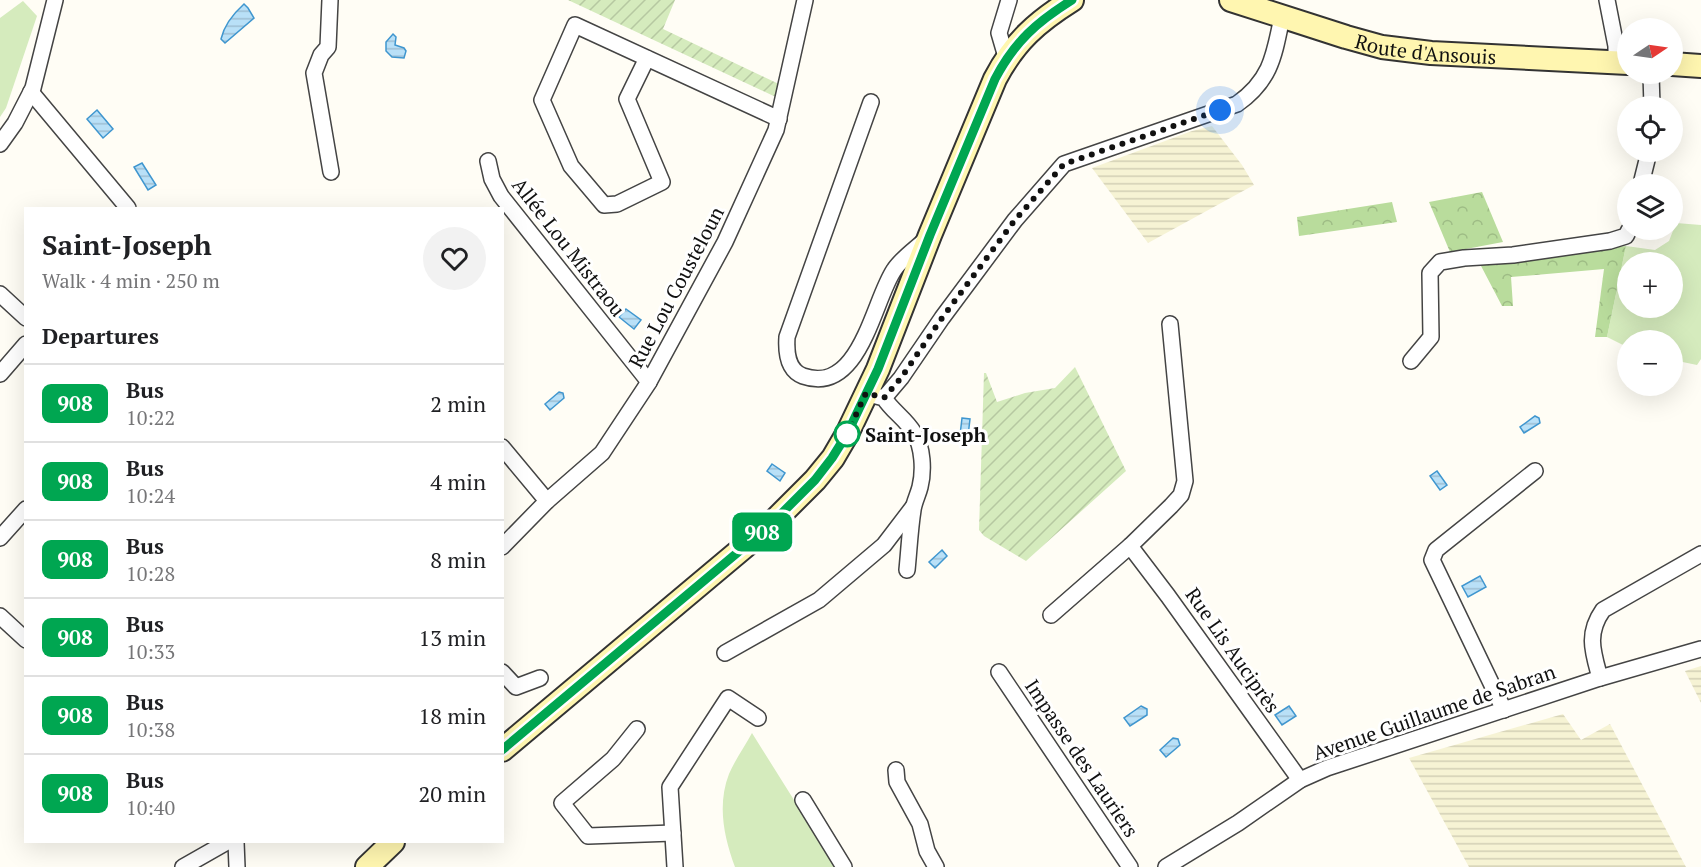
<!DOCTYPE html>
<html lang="en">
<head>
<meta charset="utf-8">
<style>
	body { margin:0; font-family:"PT Serif",serif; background:#f2f2f2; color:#202124; height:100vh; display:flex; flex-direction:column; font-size:22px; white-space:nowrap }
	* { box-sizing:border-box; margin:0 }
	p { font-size:20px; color:#757577 }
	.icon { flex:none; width:33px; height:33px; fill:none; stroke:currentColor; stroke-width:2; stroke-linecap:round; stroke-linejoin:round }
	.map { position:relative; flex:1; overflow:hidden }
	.sheet { position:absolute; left:24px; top:207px; width:480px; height:636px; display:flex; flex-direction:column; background:#fff; border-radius:0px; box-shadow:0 6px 24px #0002 }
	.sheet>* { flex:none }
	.badge { padding:0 12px; border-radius:9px; font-size:21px; line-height:39px }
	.needle { width:39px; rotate:77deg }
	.fabs { position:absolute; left:1617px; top:18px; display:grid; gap:12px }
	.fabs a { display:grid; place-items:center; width:66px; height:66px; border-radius:50%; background:#fff; box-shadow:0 6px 24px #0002; font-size:30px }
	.you { position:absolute; width:30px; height:30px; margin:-15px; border:4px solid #fff; border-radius:50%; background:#1a73e8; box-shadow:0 0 0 9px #1a73e833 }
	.map>.badge { position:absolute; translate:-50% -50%; box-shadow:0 0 0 3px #fff }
	h2 { padding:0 18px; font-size:22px; line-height:54px }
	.round { display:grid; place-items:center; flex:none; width:63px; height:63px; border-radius:32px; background:#f2f2f2 }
	.summary { display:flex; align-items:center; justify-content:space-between; height:102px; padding:0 18px }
	h1 { font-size:28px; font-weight:600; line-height:45px }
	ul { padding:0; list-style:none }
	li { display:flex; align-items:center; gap:18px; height:78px; padding:0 18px; border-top:2px solid #e0e0e0 }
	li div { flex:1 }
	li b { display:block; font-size:22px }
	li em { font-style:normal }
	li .badge { min-width:66px; font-weight:700; text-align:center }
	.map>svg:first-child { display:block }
	.farmland { fill:url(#farmland-rules) }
	.grass { fill:#d5ebbd; fill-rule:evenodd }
	.forest { fill:url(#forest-crowns) }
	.garden { fill:url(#garden-furrows) }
	.water { fill:url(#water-rules); stroke:#3f96cf; stroke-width:1.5 }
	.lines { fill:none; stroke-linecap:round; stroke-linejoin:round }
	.street-casing { stroke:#444; stroke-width:18 }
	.secondary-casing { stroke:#333; stroke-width:26 }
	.street { stroke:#fff; stroke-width:15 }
	.secondary { stroke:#fff6b0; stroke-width:22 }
	.line-casing { stroke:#fff; stroke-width:14 }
	.line { stroke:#00a651; stroke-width:9 }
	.walk { stroke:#111; stroke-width:6; stroke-dasharray:0 10.8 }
	.stop-dot { fill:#fff; stroke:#00a651; stroke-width:3 }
	.labels { text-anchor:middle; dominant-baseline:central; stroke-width:6; stroke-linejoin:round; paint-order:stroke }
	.street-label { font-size:20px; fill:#111; stroke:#fff }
	.stop-label { font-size:20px; font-weight:bold; fill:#111; stroke:#fff; text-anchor:start }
</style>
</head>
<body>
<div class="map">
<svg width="1701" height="867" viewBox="0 0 1701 867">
	<defs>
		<pattern id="farmland-rules" width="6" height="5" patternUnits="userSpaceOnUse" patternTransform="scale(1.5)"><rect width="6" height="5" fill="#f6f3d4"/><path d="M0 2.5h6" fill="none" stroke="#d2cfb5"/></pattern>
		<pattern id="forest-crowns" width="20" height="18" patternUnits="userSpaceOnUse" patternTransform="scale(1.5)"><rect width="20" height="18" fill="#b9dc9c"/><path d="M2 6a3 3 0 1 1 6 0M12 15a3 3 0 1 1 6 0" fill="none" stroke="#9ebc85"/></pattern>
		<pattern id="garden-furrows" width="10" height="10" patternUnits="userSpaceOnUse" patternTransform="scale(1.5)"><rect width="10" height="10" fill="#d5ebbd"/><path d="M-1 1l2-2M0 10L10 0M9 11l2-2" fill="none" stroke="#b6c8a1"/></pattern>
		<pattern id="water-rules" width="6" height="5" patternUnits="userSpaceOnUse" patternTransform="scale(1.5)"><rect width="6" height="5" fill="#b9e0f7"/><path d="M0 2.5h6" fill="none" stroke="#9ebfd3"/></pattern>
	</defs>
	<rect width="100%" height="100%" fill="#fffdf5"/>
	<g class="farmland">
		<polygon points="1212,126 1242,165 1254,185 1148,243 1092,168 1192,131"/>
		<polygon points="1701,666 1701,703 1685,671"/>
		<polygon points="1563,714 1581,740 1610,724 1686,867 1469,867 1409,758"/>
	</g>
	<g class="grass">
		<polygon points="23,1 37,16 6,108 0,117 0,18"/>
		<path d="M1676 223 1701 225V359L1697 365 1673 360 1672 340H1628L1627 347 1607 337 1626 246 1655 250 1669 241ZM1628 262H1672V308H1628Z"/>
		<path d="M752 733 836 867H735C724 837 717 805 729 774 735 760 745 746 752 733Z"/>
	</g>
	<g class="forest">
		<polygon points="1482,192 1503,242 1450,252 1429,202"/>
		<polygon points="1392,202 1397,222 1299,236 1297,217"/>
		<polygon points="1626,246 1607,337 1595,337 1604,269 1511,277 1513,306 1502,306 1480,264"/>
	</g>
	<g class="garden">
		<polygon points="568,0 675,0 663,29 783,86 780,99"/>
		<polygon points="1075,367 1126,471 1026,561 984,536 979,530 984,373 986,373 997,402 1025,393 1055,388"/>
	</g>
	<g class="water">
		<path d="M244 4 248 8 254 18 225 43 221 39C224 26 234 13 244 4Z"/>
		<polygon points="393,34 396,37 395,45 404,48 406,51 404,58 392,57 386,51 386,42"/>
		<polygon points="97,110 113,129 103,138 87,119"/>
		<polygon points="142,163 156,185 148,190 134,167"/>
		<polygon points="626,309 641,320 634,329 619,317"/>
		<polygon points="559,392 563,393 564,398 550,410 545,404"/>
		<polygon points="1535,416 1539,418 1540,423 1524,433 1520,427"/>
		<polygon points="962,418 970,419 968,436 960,435"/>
		<polygon points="772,464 785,473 780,481 767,471"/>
		<polygon points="1437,471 1447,485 1440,490 1430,476"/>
		<polygon points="942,550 947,556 935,568 929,562"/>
		<polygon points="1480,576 1486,587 1468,597 1462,586"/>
		<polygon points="1141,706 1147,709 1147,715 1130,726 1124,718"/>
		<polygon points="1289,706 1296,716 1282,725 1275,715"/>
		<polygon points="1173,738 1178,739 1180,745 1166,757 1160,750"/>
	</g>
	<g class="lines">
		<defs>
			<g id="street">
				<polyline points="330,0 328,47 321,55 314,73 331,172"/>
				<polyline points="1607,0 1616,46 1616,62"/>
				<polyline points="1006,57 999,33 1009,0"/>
				<polyline points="647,58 627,99 662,182 617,204 604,205 571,166 542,100 575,25 779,119"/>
				<polyline points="1651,74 1652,106"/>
				<polyline points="31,92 128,208"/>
				<path d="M871 102 787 337C786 352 787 370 803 376 860 396 873 301 894 270 901 259 914 250 924 241"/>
				<polyline points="0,144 15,123 33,88 55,0"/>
				<polyline points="488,161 492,179 501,196 649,382"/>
				<polyline points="1641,184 1649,152"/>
				<polyline points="0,294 26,318"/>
				<polyline points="1411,361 1431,337 1430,273 1440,262 1464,258 1513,255 1610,241 1626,236 1629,230"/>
				<polyline points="0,374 26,344"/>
				<path d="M876 396 884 398C892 411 906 419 914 433 923 447 924 471 920 487 918 495 914 502 913 510 910 529 909 550 907 570"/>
				<path d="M884 398 901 378 942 318 1015 220 1064 164 1237 104C1271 80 1274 56 1282 17"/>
				<polyline points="502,447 547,501"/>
				<polyline points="0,538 26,509"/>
				<polyline points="1130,546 1168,596 1300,780"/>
				<polyline points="502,547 547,501 602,453 649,382 725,242 776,130 805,0"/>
				<polyline points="1051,615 1130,546 1171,506 1181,495 1185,481 1170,324"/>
				<polyline points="0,616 26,640"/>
				<polyline points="725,653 819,600 884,545 913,507"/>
				<polyline points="502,672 516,687 540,678"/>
				<polyline points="999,672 1130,867"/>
				<path d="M1600 678C1593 652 1586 634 1603 610L1701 554"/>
				<polyline points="1504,710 1432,560 1436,550 1535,471"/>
				<polyline points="637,729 613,759 562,803 588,836 673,833"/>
				<polyline points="896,770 897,782 920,824 927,851 936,867"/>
				<polyline points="803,800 844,867"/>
				<polyline points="236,842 237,867"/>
				<polyline points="183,867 227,842"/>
				<polyline points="675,867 670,787 728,698 758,718"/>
				<polyline points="1166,867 1238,823 1300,780 1327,768 1600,678 1701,649"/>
			</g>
			<g id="secondary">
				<path id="s1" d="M1231 0 1346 37 1382 47 1431 53 1628 63"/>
				<polyline points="1672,64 1701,66"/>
				<path d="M502 750 768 527 815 480 833 458 847 434 878 369 930 235 995 79C1015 41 1037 22 1072 0"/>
				<polyline points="367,867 393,842"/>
			</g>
		</defs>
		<use href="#street" class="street-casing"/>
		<use href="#secondary" class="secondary-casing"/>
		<use href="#street" class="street"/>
		<use href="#secondary" class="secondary"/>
	</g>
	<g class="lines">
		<defs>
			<path id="line" d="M502 750 768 527 815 480 832 458 847 434 878 369 930 235 995 79C1015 41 1037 22 1072 0"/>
		</defs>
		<use href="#line" class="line-casing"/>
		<use href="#line" class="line"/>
		<polyline class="walk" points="847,434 866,393 884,398 901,378 942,318 1015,220 1064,164 1220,110"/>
	</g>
	<circle class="stop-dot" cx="847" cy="434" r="12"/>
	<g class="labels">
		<g class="street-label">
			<text stroke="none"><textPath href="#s1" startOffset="202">Route d'Ansouis</textPath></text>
			<text transform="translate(569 247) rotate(52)">Allée Lou Mistraou</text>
			<text transform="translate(676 287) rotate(-62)">Rue Lou Cousteloun</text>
			<text transform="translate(1233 650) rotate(55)">Rue Lis Auciprès</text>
			<text transform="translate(1434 712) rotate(-19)">Avenue Guillaume de Sabran</text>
			<text transform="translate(1082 758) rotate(56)">Impasse des Lauriers</text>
		</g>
		<g class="stop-label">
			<text x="865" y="434">Saint-Joseph</text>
		</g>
	</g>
</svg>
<div class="fabs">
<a><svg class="needle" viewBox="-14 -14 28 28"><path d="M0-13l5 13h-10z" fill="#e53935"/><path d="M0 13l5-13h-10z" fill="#757577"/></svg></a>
<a><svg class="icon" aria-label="locate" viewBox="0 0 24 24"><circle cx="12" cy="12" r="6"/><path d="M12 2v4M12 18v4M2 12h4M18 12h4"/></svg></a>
<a><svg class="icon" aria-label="layers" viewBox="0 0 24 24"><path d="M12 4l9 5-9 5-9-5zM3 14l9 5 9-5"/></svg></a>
<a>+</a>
<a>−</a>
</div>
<div class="you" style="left:1220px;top:110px"></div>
<b class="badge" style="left:762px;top:532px;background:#00a651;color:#fff">908</b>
<section class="sheet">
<div class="summary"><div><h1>Saint-Joseph</h1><p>Walk · 4 min · 250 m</p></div><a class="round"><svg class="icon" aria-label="heart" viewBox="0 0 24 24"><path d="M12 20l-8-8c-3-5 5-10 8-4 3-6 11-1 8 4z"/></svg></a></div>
<h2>Departures</h2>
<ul>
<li><span class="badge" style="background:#00a651;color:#fff">908</span><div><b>Bus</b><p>10:22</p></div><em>2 min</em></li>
<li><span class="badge" style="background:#00a651;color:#fff">908</span><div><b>Bus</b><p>10:24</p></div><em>4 min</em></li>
<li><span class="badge" style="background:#00a651;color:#fff">908</span><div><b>Bus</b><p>10:28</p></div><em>8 min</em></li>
<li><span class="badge" style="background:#00a651;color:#fff">908</span><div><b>Bus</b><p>10:33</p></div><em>13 min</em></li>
<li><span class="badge" style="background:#00a651;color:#fff">908</span><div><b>Bus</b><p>10:38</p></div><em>18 min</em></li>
<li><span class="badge" style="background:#00a651;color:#fff">908</span><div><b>Bus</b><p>10:40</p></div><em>20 min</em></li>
</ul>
</section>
</div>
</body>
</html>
